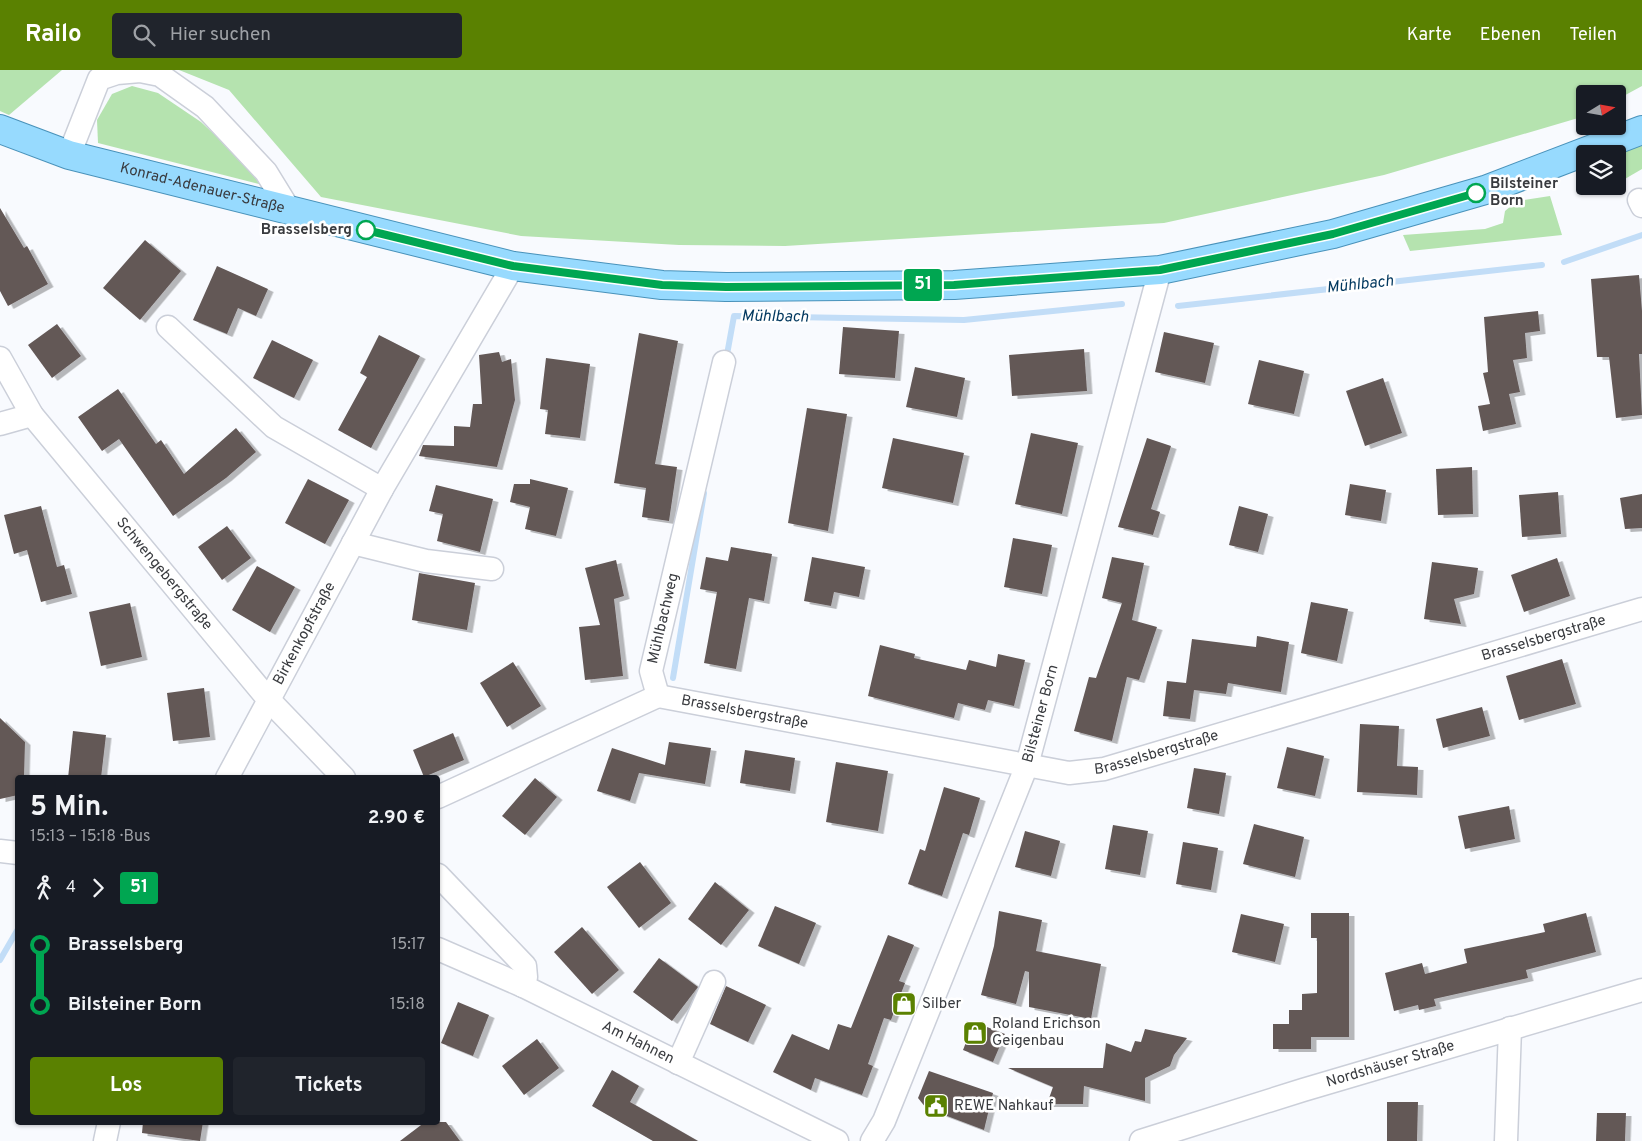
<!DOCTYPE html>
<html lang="de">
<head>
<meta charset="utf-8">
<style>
	body { margin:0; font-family:Overpass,sans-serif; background:#20242c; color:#f1f3f6; height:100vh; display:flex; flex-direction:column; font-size:19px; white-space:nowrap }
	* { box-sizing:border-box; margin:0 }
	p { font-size:16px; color:#9ea1a6 }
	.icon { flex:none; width:28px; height:28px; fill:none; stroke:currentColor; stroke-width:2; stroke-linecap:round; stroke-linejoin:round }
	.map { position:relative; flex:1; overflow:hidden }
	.drawer { position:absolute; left:15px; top:705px; width:425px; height:350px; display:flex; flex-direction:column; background:#171b24; border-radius:5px; box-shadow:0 1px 4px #0004 }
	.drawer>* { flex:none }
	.badge { padding:0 10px; border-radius:4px; font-size:18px; line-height:32px }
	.needle { width:32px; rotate:79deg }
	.tools { position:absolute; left:1576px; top:15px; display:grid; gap:10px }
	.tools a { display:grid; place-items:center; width:50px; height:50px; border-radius:5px; background:#171b24; box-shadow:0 1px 4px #0004; font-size:25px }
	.map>.badge { position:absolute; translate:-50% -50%; box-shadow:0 0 0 2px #fff }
	.legs { display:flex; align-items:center; gap:8px; height:55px; padding:0 15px; font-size:16px }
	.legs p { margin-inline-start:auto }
	.summary { display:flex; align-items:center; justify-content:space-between; height:85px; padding:0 15px }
	h1 { font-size:28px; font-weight:700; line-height:38px }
	.button { display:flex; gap:10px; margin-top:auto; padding:10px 15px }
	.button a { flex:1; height:58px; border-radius:5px; background:#5a8101; color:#fff; font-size:20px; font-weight:700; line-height:58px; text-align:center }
	.button a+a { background:#20242c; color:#f1f3f6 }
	ul { padding:0 15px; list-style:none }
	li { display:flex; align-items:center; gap:18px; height:60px; font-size:19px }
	li i { display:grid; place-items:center; width:8px; height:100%; margin:0 6px; background:currentColor }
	li i::after { content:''; width:12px; height:12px; margin:-6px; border:4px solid; border-radius:50%; background:#171b24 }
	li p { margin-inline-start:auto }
	li:first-child i { background:linear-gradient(#0000 50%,currentColor 0) }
	li:last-child i { background:linear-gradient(currentColor 50%,#0000 0) }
	header { display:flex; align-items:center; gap:30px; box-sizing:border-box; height:70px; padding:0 25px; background:#5a8101; color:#fff }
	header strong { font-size:24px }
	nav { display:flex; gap:28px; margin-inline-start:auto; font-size:18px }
	.search { width:350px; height:45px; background:#20242c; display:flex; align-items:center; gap:12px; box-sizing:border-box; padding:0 18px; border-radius:5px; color:#9ea1a6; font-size:19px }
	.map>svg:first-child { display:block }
	.green { fill:#b5e3af }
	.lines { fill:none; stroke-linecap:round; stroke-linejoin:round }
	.stream { stroke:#c2ddf7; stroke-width:6 }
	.building { fill:#635857; filter:url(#shadow) }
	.minor-casing { stroke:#cbcfd9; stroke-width:25 }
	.major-casing { stroke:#4992ba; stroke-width:30 }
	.minor { stroke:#fff; stroke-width:22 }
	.major { stroke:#97dafe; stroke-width:28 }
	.line-1-casing { stroke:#fff; stroke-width:11 }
	.line-1 { stroke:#00a651; stroke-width:8 }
	.stop-1-dot { fill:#fff; stroke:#00a651; stroke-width:2.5 }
	.labels { text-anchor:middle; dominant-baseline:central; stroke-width:5; stroke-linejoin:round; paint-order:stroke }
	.stop-label { font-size:15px; font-weight:bold; fill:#393b3f; stroke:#fff; text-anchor:start }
	.street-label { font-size:15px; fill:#393b3f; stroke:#fff }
	.poi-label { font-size:15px; fill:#393b3f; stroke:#fff; text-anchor:start }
	.water-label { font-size:16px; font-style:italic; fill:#00375e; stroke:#fff }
</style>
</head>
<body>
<header>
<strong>Railo</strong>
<div class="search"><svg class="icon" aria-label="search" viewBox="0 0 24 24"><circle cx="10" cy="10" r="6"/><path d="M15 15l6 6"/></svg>Hier suchen</div>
<nav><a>Karte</a><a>Ebenen</a><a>Teilen</a></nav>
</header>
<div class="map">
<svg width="1642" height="1071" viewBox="0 0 1642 1071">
	<defs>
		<filter id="shadow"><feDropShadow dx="5.5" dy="3" stdDeviation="0" flood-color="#0004"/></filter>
	</defs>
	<rect width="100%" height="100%" fill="#f8fafe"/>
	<g class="green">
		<polygon points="0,0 62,0 9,45 0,41"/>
		<polygon points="179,0 1642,0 1642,16 1618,29 1618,24 1585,24 1585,46 1384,105 1164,153 785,176 679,175 521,166 321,127 229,20"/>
		<polygon points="132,16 158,23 201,52 271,117 98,73 97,50 112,24"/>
		<polygon points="1642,74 1642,99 1618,113 1618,84"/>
		<polygon points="1550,126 1562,165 1410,181 1403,165 1485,159 1503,153 1505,141 1517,131"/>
	</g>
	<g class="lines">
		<g class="stream">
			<polyline points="1564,192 1642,165"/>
			<polyline points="1178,236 1542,195"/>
			<polyline points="726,290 734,246 964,250 1122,234"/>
			<polyline points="673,608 704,423"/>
			<polyline points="0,890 18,859"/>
		</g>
	</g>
	<g class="building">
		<polygon points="0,138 24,178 27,176 48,214 8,236 0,221"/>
		<polygon points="145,170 181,201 140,250 103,218"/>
		<polygon points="217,196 268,219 256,246 238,238 227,264 193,250"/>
		<polygon points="1639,205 1642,241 1642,284 1639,284 1642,345 1616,348 1609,287 1597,287 1591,209"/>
		<polygon points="1538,241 1540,261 1525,263 1527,288 1513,290 1520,322 1509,324 1516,354 1483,361 1478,336 1490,334 1483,303 1488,302 1484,247"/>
		<polygon points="57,254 81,286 52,308 28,275"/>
		<polygon points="843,257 899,261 895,308 839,304"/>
		<polygon points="1164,262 1214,273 1205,313 1155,302"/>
		<polygon points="639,263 678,271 655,394 677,397 669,451 642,447 646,418 614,413"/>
		<polygon points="379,265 420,286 371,378 338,360 367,307 360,303"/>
		<polygon points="272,270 313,290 294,328 253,308"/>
		<polygon points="1084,279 1087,321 1012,326 1009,285"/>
		<polygon points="499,282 502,292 511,289 515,330 497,397 419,386 423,375 454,376 454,356 470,357 473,334 482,334 479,285"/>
		<polygon points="546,288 590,294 580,368 545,364 548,340 540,339"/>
		<polygon points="1259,290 1304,301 1294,344 1248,334"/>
		<polygon points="915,297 965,308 957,347 906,337"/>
		<polygon points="1383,308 1402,363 1365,376 1346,321"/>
		<polygon points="118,319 156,374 161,370 184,404 236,358 256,382 226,408 173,446 119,369 102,381 78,347"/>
		<polygon points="807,338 847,344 828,461 788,453"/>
		<polygon points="1031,363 1078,373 1062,444 1015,434"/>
		<polygon points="893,368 964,383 953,433 882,418"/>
		<polygon points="1147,368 1171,376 1151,439 1160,442 1153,465 1118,457"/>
		<polygon points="1472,397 1473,444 1438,445 1436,399"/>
		<polygon points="308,409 349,430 325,474 285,453"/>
		<polygon points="530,409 568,418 556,466 525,459 530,437 510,432 514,414 530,414"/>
		<polygon points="1350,414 1386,420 1381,451 1345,445"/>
		<polygon points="436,415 493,429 480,482 437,471 443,444 429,441"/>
		<polygon points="1558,422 1561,464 1522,467 1519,425"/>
		<polygon points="1642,424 1642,458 1625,459 1620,428"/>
		<polygon points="41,436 57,497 64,495 72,524 41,532 27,480 14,484 4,445"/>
		<polygon points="1239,436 1268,444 1258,482 1229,475"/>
		<polygon points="227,456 251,488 222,510 198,477"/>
		<polygon points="1013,468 1052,475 1042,524 1004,517"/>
		<polygon points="731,477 772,484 764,531 749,528 736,599 704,593 717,522 700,519 706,487 728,491"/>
		<polygon points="812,487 865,497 859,527 834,522 831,536 804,531"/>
		<polygon points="1112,487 1144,493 1132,550 1157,557 1139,610 1127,607 1112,671 1074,661 1089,607 1096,608 1122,533 1102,528"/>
		<polygon points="1557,488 1570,526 1524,542 1511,505"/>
		<polygon points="616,490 624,526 614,529 623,606 585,610 579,557 600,555 585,498"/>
		<polygon points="1432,492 1478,498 1474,524 1454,529 1461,554 1424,549"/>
		<polygon points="257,496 295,517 270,562 232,540"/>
		<polygon points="419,503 475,513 467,560 412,550"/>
		<polygon points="1311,532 1348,539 1337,591 1301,583"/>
		<polygon points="130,533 142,587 101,596 89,542"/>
		<polygon points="1257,566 1289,572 1281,622 1228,613 1226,624 1194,620 1190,649 1163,646 1167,611 1186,613 1192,569 1256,577"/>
		<polygon points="880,575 915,584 914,588 966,600 969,590 996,597 998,584 1025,590 1014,636 988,630 985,640 958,633 954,648 868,626"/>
		<polygon points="1562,589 1576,634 1519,650 1506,606"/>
		<polygon points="513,592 541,636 507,657 480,613"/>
		<polygon points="204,618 210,667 173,671 167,623"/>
		<polygon points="1482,637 1490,666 1443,678 1436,649"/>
		<polygon points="0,648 25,672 24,708 18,708 18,725 0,729"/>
		<polygon points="1360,654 1399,656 1397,696 1418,697 1417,725 1357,722"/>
		<polygon points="73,661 106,665 101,708 68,708"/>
		<polygon points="453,663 464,690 424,707 413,680"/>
		<polygon points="669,672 711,678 705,714 639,703 630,731 597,721 612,678 665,695"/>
		<polygon points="1287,677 1324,686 1315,726 1277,718"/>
		<polygon points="745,680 795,688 790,721 740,713"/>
		<polygon points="836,692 888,701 878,761 826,752"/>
		<polygon points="1194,698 1226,703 1219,744 1187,738"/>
		<polygon points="535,708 557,727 525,765 502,746"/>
		<polygon points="944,717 980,728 969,765 963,763 942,826 908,814 920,779 925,781"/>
		<polygon points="1509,736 1515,769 1465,779 1458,746"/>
		<polygon points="1254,754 1304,767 1295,807 1243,794"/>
		<polygon points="1113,755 1148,761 1140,805 1105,799"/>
		<polygon points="1025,761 1060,771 1051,806 1015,797"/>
		<polygon points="1183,772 1218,778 1211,820 1176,814"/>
		<polygon points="640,792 671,833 639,858 607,817"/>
		<polygon points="715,812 749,840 721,875 688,849"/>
		<polygon points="775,836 816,853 799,894 758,876"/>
		<polygon points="999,841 1042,850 1036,881 1101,894 1091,949 1029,937 1029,902 1025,901 1016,934 981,925 994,876"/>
		<polygon points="1311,843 1349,843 1349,967 1311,967 1311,979 1273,979 1273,954 1289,954 1289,940 1302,940 1302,924 1317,923 1317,868 1311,868"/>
		<polygon points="1586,843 1596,882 1526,900 1528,908 1434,929 1436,936 1419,940 1418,935 1394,941 1385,903 1422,893 1425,904 1467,893 1464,879 1545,862 1543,854"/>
		<polygon points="1241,844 1284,854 1275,892 1232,882"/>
		<polygon points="582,857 619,900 592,924 554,882"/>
		<polygon points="888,865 914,875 899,911 905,913 891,950 884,948 868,994 873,996 862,1025 815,1008 811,1020 773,1002 792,964 829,980 838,954 851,958"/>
		<polygon points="659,888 698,917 672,951 633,922"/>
		<polygon points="726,916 766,935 748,972 710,954"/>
		<polygon points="458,932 489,945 473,986 441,973"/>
		<polygon points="974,952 1005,964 993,992 963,980"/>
		<polygon points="1145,959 1187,968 1174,985 1170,996 1145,1008 1145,1031 1084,1016 1083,1034 1047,1034 1053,1017 1008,998 1103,998 1106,973 1131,982 1135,971 1141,972"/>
		<polygon points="537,969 559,998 524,1025 502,996"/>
		<polygon points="612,1000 639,1016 630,1032 698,1071 653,1071 592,1036"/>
		<polygon points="929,1001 993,1023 984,1060 926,1038 918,1028"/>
		<polygon points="1387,1032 1418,1032 1417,1071 1387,1071"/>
		<polygon points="1597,1043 1626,1043 1625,1071 1596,1071"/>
		<polygon points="143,1052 203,1052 200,1071 142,1063"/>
		<polygon points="425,1052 446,1052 460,1071 400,1071"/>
	</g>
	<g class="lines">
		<defs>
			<g id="minor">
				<polyline points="69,85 99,9 117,3 140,1 160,5 205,37 266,102 290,141"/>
				<polyline points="1639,130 1642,136"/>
				<polyline points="168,257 274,357 382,419"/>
				<path id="s1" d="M0 288 32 345 268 629 344 708"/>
				<polyline points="0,354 32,345"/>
				<polyline points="353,473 426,491 492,499"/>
				<path id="s2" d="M658 626 1069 703 1104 699 1642 539"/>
				<path id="s3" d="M658 626 651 601 724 292"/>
				<path id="s4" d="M227 708 382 419 513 196"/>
				<polyline points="438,727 658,626"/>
				<polyline points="0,781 18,783"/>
				<polyline points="438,805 525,896 526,907 523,916"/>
				<path id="s5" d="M438 879 523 916 837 1071"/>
				<polyline points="678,993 714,912"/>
				<polyline points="105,1071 109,1052"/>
				<path id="s6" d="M872 1071 884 1051 1027 695 1160 200"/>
				<path id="s7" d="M1141 1071 1303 1020 1642 920"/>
				<polyline points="1506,1071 1510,958"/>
			</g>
			<g id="major">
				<path id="s8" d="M0 59 69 85 513 196 662 215 726 217 954 215 1160 200 1333 164 1485 120 1642 60"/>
			</g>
		</defs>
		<use href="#minor" class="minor-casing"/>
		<use href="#major" class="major-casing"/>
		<use href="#minor" class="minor"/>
		<use href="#major" class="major"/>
	</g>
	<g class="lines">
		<defs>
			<polyline id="line-1" points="366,160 513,196 662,215 726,217 954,215 1160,200 1333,164 1476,123"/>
		</defs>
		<use href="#line-1" class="line-1-casing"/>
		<use href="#line-1" class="line-1"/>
	</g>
	<defs>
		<symbol id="shop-square" viewBox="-11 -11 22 22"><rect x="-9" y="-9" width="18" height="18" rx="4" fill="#5a8101" stroke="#fff"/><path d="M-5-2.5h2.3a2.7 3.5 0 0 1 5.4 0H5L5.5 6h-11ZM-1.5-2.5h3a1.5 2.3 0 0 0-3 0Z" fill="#fff"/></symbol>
		<symbol id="civic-square" viewBox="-11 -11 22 22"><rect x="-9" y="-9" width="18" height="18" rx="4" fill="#5a8101" stroke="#fff"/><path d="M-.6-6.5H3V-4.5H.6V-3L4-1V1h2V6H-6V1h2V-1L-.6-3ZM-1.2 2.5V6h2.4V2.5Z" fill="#fff"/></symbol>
	</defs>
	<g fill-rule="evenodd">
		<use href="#shop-square" x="890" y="920" width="28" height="28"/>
		<use href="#shop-square" x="961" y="949" width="28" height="28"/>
		<use href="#civic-square" x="922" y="1022" width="28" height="28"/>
	</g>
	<g class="stop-1-dot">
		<circle cx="1476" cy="123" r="9"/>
		<circle cx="366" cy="160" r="9"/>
	</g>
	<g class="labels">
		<g class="stop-label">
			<text x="1490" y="114">Bilsteiner<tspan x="1490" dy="17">Born</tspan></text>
			<text x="352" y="160" text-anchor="end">Brasselsberg</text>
		</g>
		<g class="street-label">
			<text stroke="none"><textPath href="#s8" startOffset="211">Konrad-Adenauer-Straße</textPath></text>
			<text stroke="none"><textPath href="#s1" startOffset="272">Schwengebergstraße</textPath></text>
			<text stroke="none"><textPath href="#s3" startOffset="80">Mühlbachweg</textPath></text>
			<text stroke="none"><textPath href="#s4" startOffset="164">Birkenkopfstraße</textPath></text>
			<text stroke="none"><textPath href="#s2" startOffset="912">Brasselsbergstraße</textPath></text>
			<text stroke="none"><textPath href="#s2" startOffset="88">Brasselsbergstraße</textPath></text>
			<text stroke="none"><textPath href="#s6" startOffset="460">Bilsteiner Born</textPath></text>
			<text stroke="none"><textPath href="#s2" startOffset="508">Brasselsbergstraße</textPath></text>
			<text stroke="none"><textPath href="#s5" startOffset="221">Am Hahnen</textPath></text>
			<text stroke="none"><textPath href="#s7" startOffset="261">Nordshäuser Straße</textPath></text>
		</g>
		<g class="poi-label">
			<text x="922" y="934">Silber</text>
			<text x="992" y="954">Roland Erichson<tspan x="992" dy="17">Geigenbau</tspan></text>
			<text x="954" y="1036">REWE Nahkauf</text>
		</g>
		<g class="water-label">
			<text transform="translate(1360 215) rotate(-6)">Mühlbach</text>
			<text transform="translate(775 247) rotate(1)">Mühlbach</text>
		</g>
	</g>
</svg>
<div class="tools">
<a><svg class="needle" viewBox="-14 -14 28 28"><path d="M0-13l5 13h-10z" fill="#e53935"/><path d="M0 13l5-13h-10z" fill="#9ea1a6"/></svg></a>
<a><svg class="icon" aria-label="layers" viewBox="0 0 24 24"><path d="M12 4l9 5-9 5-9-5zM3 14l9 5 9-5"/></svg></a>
</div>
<b class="badge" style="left:923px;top:215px;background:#00a651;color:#fff">51</b>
<section class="drawer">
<div class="summary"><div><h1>5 Min.</h1><p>15:13 – 15:18 · Bus</p></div><b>2.90 €</b></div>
<div class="legs"><svg class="icon" aria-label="walk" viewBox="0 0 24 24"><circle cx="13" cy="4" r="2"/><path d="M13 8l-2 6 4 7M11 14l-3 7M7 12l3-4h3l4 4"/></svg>4<svg class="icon" aria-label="forward" viewBox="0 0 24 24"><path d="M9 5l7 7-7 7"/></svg><b class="badge" style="background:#00a651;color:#fff">51</b></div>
<ul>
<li><i style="color:#00a651"></i><b>Brasselsberg</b><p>15:17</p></li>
<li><i style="color:#00a651"></i><b>Bilsteiner Born</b><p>15:18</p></li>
</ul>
<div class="button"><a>Los</a><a>Tickets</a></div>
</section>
</div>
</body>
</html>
